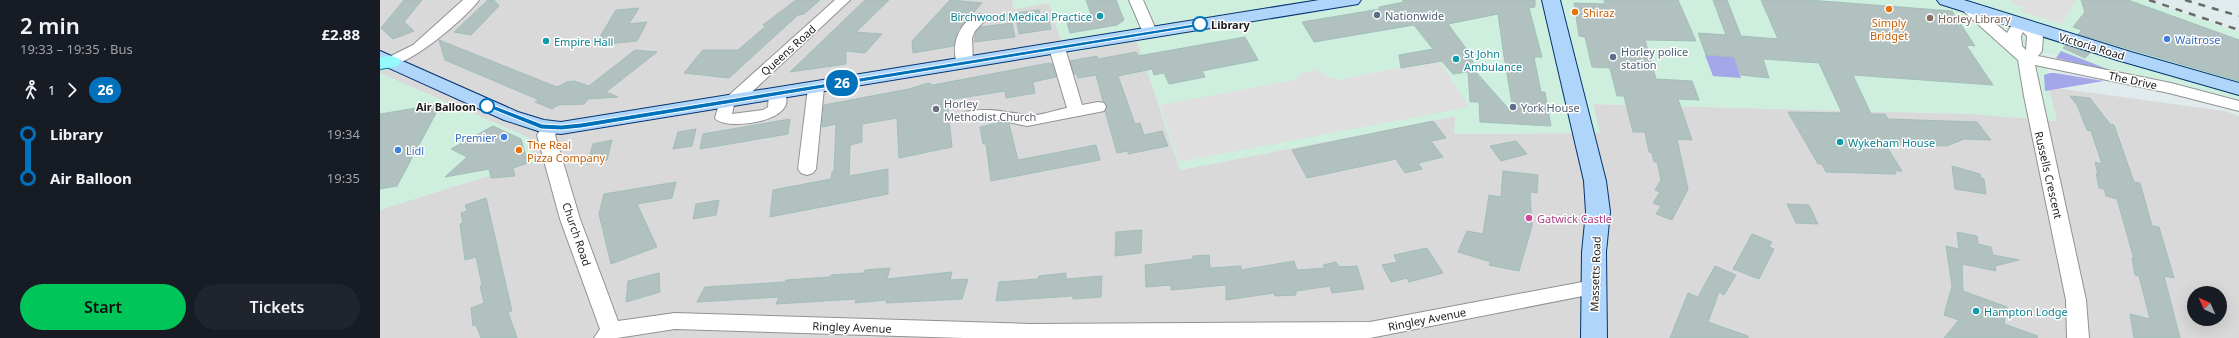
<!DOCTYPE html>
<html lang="en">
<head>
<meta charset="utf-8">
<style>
	body { margin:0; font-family:"Noto Sans",sans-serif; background:#20242c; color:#f1f3f6; height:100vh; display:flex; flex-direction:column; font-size:15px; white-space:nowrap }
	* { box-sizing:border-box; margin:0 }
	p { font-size:13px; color:#9ea1a6 }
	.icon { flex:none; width:22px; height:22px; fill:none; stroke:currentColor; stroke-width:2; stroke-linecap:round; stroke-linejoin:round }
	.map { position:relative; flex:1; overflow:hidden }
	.details { display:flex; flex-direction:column; background:#171b24; width:380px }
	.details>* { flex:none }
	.badge { padding:0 8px; border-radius:13px; font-size:14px; line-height:26px }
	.needle { width:26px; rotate:315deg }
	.fabs { position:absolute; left:1807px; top:286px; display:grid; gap:8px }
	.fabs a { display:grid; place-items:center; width:40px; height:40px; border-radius:50%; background:#171b24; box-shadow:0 4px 16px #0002; font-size:20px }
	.map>.badge { position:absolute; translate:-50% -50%; box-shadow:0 0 0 2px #fff }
	.legs { display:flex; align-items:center; gap:6px; height:44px; padding:0 20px; font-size:13px }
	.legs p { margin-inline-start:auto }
	.headline { display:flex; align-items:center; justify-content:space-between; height:68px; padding:0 20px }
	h1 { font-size:22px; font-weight:600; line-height:30px }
	.action { display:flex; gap:8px; margin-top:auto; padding:8px 20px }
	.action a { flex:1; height:46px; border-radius:24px; background:#00c559; color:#111; font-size:16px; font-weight:600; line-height:46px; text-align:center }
	.action a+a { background:#20242c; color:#f1f3f6 }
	ul { padding:0 20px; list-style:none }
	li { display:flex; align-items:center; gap:14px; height:44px; font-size:15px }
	li i { display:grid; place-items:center; width:6px; height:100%; margin:0 5px; background:currentColor }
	li i::after { content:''; width:10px; height:10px; margin:-5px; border:3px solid; border-radius:50%; background:#171b24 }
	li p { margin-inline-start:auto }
	li:first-child i { background:linear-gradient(#0000 50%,currentColor 0) }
	li:last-child i { background:linear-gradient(currentColor 50%,#0000 0) }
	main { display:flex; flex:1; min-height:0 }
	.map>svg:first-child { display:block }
	.residential { fill:#d8d9d8; fill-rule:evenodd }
	.commercial { fill:#ceefde }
	.grass { fill:#a3a6e9 }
	.parking { fill:#dfdfdf }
	.building { fill:#b0c1bf; stroke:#a2bebb; fill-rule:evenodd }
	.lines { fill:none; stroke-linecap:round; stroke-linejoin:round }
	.street-casing { stroke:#929292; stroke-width:2 }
	.secondary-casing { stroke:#033370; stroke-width:2 }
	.primary-casing { stroke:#008091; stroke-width:2 }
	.street { fill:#fff; fill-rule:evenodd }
	.secondary { fill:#b0d5fa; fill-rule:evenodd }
	.primary { fill:#94fbfd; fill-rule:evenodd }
	.rail { stroke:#696969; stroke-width:2.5; stroke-dasharray:7 7; stroke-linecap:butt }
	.line-1 { fill:#0072bc; stroke:#fff }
	.food-dot { fill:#e8710a; stroke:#fff; stroke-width:1.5 }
	.service-dot { fill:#5c6f8a; stroke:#fff; stroke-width:1.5 }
	.culture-dot { fill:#0f9aa8; stroke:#fff; stroke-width:1.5 }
	.education-dot { fill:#8d6e63; stroke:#fff; stroke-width:1.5 }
	.stop-1-dot { fill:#fff; stroke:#0072bc; stroke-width:2 }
	.shop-dot { fill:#3f7fe0; stroke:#fff; stroke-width:1.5 }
	.worship-dot { fill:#6b7280; stroke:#fff; stroke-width:1.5 }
	.hotel-dot { fill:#d1479c; stroke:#fff; stroke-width:1.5 }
	.labels { text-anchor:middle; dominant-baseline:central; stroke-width:3; stroke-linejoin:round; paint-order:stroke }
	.food-label { font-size:11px; fill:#c56008; stroke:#fff; text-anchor:start }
	.service-label { font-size:11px; fill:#4e5e75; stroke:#fff; text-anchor:start }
	.culture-label { font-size:11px; fill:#0d838f; stroke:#fff; text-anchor:start }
	.education-label { font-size:11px; fill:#785e54; stroke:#fff; text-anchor:start }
	.stop-label { font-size:11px; font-weight:bold; fill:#1b1b1b; stroke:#fff; text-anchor:start }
	.shop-label { font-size:11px; fill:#366cbe; stroke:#fff; text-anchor:start }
	.street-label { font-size:11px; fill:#1b1b1b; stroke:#fff }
	.worship-label { font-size:11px; fill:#5b616d; stroke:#fff; text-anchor:start }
	.hotel-label { font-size:11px; fill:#b23c85; stroke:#fff; text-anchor:start }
</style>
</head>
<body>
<main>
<section class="details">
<div class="headline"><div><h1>2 min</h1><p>19:33 – 19:35 · Bus</p></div><b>£2.88</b></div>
<div class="legs"><svg class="icon" aria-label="walk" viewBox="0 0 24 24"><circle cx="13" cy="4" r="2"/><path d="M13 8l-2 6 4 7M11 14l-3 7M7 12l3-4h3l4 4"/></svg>1<svg class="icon" aria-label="forward" viewBox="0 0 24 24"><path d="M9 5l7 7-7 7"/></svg><b class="badge" style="background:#0072bc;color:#fff">26</b></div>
<ul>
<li><i style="color:#0072bc"></i><b>Library</b><p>19:34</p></li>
<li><i style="color:#0072bc"></i><b>Air Balloon</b><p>19:35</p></li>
</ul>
<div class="action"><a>Start</a><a>Tickets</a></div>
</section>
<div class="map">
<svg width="1859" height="338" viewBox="0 0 1859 338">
	<rect width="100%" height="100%" fill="#e0ebed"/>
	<path class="residential" d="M0 0H632L634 9 669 3 685 53 757 41 801 170 1076 116 1075 134 1219 133 1213 104 1592 114 1677 121 1668 87 1845 111 1859 116V338H0ZM1814 293H1840V319H1814Z"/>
	<g class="commercial">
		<polygon points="632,0 1764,0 1859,32 1859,101 1666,53 1668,87 1677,121 1592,114 1213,104 1220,133 1074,134 1075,116 800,170 757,41 685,54 669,3 634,9"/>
		<polygon points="0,73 148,137 156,161 0,210"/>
	</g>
	<g class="grass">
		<polygon points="1681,51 1735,72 1676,58"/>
		<polygon points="1325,55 1354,57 1361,78 1333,76"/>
		<polygon points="1670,73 1675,73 1724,81 1665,91 1664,75"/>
	</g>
	<g class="parking">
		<polygon points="1634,0 1696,0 1682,24 1641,12 1644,7 1631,4"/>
		<polygon points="1060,62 1089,107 799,162 780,105 915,80 922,73 936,70 948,77 959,80 1036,64 1038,66"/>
	</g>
	<g class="building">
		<polygon points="24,0 42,0 24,22 34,31 13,39 1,28"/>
		<polygon points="108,0 114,0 119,6 91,35 74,32"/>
		<polygon points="416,0 440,0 424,14 418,15 349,78 304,73 323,50 358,50 386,26 383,25"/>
		<polygon points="485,0 509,0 476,32 502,34 485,53 466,51 466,64 410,72"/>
		<polygon points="570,0 602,3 577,31 574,46 533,53 532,41"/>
		<polygon points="706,0 736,0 744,20 737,25 690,33 686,19 711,14"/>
		<path d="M1022 0H1155V7L1149 8 1162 57H1154L1161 92H1165L1171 126 1100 122 1099 102H1090L1088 72 1073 74 1062 61 1021 68 1019 55 1053 49 1034 25 934 42 922 22 1000 9 999 7 1024 2ZM1118 14 1124 56 1134 115 1095 71 1091 55 1068 24Z"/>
		<polygon points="1224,0 1298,0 1316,41 1265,40 1276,79 1312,81 1319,100 1298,99 1312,140 1297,139 1308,189 1292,220 1276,214 1281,206 1273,203 1280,192 1275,190 1281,180 1277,162 1274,162 1272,153 1269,152 1265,132 1253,132 1244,96 1237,96 1230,68 1212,67 1205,37 1199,36 1194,3 1225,4"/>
		<polygon points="1333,0 1347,0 1361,36 1398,39 1381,0 1429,0 1572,11 1595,46 1586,45 1613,85 1473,75 1491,114 1505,114 1508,119 1597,122 1611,140 1584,139 1567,146 1505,144 1522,171 1514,171 1516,174 1446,172 1442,164 1438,164 1408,112 1462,113 1439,63 1383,59 1389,78 1361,75 1354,57 1326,55 1318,33 1346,35"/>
		<polygon points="1701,0 1748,0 1859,40 1859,81 1698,34 1702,30 1693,27 1705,12"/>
		<polygon points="259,8 249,24 267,22 257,41 215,45 236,10"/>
		<polygon points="659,10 660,15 667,14 671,29 639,34 635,13"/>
		<polygon points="632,23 635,37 594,42 596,32 600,27"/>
		<polygon points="865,37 878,60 822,71 825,77 789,84 784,73 774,75 772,69 738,76 755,124 760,123 764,135 782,131 788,146 748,154 748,151 737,153 725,111 727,106 723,101 716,75 698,78 697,74 694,74 690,61 717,56 718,59 756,52 758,56"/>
		<polygon points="59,40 177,87 187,82 194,81 209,86 255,50 277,52 226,92 238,97 208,99 204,104 178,105 172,109 155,102 159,100 65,60"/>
		<polygon points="1686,45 1710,53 1705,58 1683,48"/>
		<polygon points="669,63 672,64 676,77 653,82 655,93 626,98 625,91 567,100 572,147 519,158 517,118 482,124 482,142 470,145 469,176 508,169 508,194 390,217 393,190 451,179 452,172 454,172 456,124 442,127 444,105 529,89 548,83 553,85"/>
		<polygon points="1690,96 1710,98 1730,124 1734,125 1754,182 1760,183 1772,226 1779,227 1794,278 1784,276 1800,338 1754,338 1750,314 1770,319 1759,276 1755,275 1752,258 1754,259 1737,199 1726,196 1724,189 1719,188 1716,173 1718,174 1715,162 1722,164 1711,131 1707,130 1697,105"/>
		<polygon points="61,104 17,186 0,189 0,114"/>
		<polygon points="410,119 408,134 320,149 323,134"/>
		<polygon points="1053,121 1066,138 1051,141 1063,157 1038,163 1042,169 1025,173 1016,159 927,178 912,150"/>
		<polygon points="622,122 629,124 638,160 716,145 720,160 611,181 606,144 603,144 600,127"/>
		<polygon points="113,126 141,139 148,163 133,168 135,176 111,178 109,169 65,177 87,157 71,149"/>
		<polygon points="316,129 312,146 293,149 298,132"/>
		<polygon points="232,140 227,160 207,164 213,144"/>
		<polygon points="1136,141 1147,154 1121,161 1110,146"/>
		<polygon points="1572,166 1600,174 1601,178 1604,179 1606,194 1575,189"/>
		<polygon points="1123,171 1158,175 1157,193 1150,192 1152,226 1139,271 1109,265 1111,262 1078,252 1087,231 1103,234 1109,195 1121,197"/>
		<polygon points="296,182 292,198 257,204 277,247 231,264 219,214 224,194"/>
		<polygon points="106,198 132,311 128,312 137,338 101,338 96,325 93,326 91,308 104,303 100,286 102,285 96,257 85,260 80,224 83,223 81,213 87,211 85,205"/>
		<polygon points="339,200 336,215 313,219 316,204"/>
		<polygon points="1407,204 1429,205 1438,224 1416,223"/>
		<polygon points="762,230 761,253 735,256 736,232"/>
		<polygon points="1577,232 1597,236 1598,244 1611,247 1613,255 1639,260 1615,266 1616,271 1582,264 1583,291 1627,307 1624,324 1658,336 1657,338 1564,338 1579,320 1564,315 1572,286 1566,246 1579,249"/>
		<polygon points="1372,234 1392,242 1389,247 1394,249 1379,279 1353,269"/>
		<polygon points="1047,248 1063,273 1029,282 1027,278 1011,282 1002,265 1017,262 1014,255"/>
		<polygon points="829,255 830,268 861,266 861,270 914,261 917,270 945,268 943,265 956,262 959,267 977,266 984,289 952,293 950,286 916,291 916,295 895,296 894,293 846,300 846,285 791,290 791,285 766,287 765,265 813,259 813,256"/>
		<polygon points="1335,266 1356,275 1344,295 1339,292 1328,322 1368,336 1368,338 1290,338 1308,293 1318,297"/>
		<polygon points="510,268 507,279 572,272 570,280 588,279 582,299 506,303 507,300 475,303 476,299 396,304 399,297 317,302 325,287 405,282 406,280 450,277 451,275 484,273 485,270"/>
		<polygon points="279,273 280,292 246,302 248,281"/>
		<polygon points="686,273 686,279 722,276 721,297 693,299 693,296 616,301 619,282 658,279 659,276"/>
	</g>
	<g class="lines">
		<defs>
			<g id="street">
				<path d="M83 0H99C87 17 26 70 5 65L3 62 5 59 33 45Z"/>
				<path d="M455 0H470L359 104 354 105 352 114 383 110 388 107 389 94 391 91H403C424 121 345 132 335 118L341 97 348 96Z"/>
				<polygon points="749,0 763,0 777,32 774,35 764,35"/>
				<path d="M1586 2 1591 3 1627 33 1631 26C1646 21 1653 21 1663 35L1662 51 1658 56 1791 83 1859 101V111L1789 93 1655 65 1706 300 1709 338H1687L1686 300 1644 96 1638 60 1581 9 1579 6 1581 3ZM1643 32 1647 36 1646 50 1642 46 1641 36Z"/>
				<path d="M600 14 605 15 607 18 595 31 592 38 593 63 591 66H579C568 49 580 18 600 14Z"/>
				<path d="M677 43 682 45 685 48 702 105 718 102 724 103 726 107 724 111 647 126 614 119 591 121 585 120 583 116 585 112C607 107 625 112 647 115 658 117 675 110 687 108L669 48 672 45Z"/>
				<polygon points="436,83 442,85 444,88 436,169 433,173 427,175 421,173 418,169 428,88 430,85"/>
				<polygon points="170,123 176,124 179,128 175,135 200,219 238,321 295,313 651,324 990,322 1213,280 1220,282 1223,287 1220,292 1213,294 990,338 584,338 295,329 237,338 214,338 220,329 180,219 157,135 164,124"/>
			</g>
			<g id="secondary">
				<polygon points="939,0 981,0 978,4 972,5 181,134 161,132 124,120 0,64 0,51 138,112 164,120 181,122"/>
				<polygon points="1162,0 1180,0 1226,181 1230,212 1226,252 1227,338 1201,338 1202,252 1206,212 1204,181"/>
				<polygon points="1557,0 1584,0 1751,52 1859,83 1859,95 1737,60 1560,4"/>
			</g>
			<polygon id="primary" points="11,56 18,58 21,62 18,66 0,69 0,57"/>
		</defs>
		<use href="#street" class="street-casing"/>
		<use href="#secondary" class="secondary-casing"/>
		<use href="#primary" class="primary-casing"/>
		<use href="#street" class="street"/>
		<use href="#secondary" class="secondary"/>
		<use href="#primary" class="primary"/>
		<g class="rail">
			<polyline points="1769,0 1859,30"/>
			<polyline points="1805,0 1859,16"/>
		</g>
	</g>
	<polygon class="line-1" points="820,23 822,26 201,128 181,130 161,129 104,106 110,104 162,124 181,125 201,123"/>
	<g class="food-dot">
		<circle cx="1509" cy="9" r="4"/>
		<circle cx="1195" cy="12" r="4"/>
		<circle cx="139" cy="150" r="4"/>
	</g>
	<g class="service-dot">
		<circle cx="997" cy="15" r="4"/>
		<circle cx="1233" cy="57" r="4"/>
		<circle cx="1133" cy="107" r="4"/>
	</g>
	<g class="culture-dot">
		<circle cx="720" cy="16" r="4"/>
		<circle cx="166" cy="41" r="4"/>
		<circle cx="1076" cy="59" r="4"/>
		<circle cx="1460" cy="142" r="4"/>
		<circle cx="1596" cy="311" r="4"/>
	</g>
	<circle class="education-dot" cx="1550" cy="18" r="4"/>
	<g class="stop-1-dot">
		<circle cx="820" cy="24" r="7"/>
		<circle cx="107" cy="106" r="7"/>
	</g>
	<g class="shop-dot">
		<circle cx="1787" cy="39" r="4"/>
		<circle cx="124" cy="137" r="4"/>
		<circle cx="18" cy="150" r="4"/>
	</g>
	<circle class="worship-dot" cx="556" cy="109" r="4"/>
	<circle class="hotel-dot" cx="1149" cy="218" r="4"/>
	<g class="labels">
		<g class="food-label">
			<text x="1203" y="12">Shiraz</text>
			<text x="1509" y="22" text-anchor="middle">Simply<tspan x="1509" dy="13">Bridget</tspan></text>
			<text x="147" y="144">The Real<tspan x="147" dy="13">Pizza Company</tspan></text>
		</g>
		<g class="service-label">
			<text x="1005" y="15">Nationwide</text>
			<text x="1241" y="51">Horley police<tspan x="1241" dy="13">station</tspan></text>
			<text x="1141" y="107">York House</text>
		</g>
		<g class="culture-label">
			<text x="712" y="16" text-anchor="end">Birchwood Medical Practice</text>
			<text x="174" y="41">Empire Hall</text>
			<text x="1084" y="53">St John<tspan x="1084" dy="13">Ambulance</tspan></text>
			<text x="1468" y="142">Wykeham House</text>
			<text x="1604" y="311">Hampton Lodge</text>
		</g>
		<g class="education-label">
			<text x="1558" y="18">Horley Library</text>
		</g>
		<g class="stop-label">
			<text x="831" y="24">Library</text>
			<text x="96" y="106" text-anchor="end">Air Balloon</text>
		</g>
		<g class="shop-label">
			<text x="1795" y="39">Waitrose</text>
			<text x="116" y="137" text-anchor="end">Premier</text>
			<text x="26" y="150">Lidl</text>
		</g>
		<g class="street-label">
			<text transform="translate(1712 46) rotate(17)">Victoria Road</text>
			<text transform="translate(408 50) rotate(-42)">Queens Road</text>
			<text transform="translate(1753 80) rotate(12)">The Drive</text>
			<text transform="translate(1669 175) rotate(77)">Russells Crescent</text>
			<text transform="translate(197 234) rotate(71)">Church Road</text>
			<text transform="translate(1215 274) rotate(-88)">Massetts Road</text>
			<text transform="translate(1047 319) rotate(-11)">Ringley Avenue</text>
			<text transform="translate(472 327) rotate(2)">Ringley Avenue</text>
		</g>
		<g class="worship-label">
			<text x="564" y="103">Horley<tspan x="564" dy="13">Methodist Church</tspan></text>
		</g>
		<g class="hotel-label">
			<text x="1157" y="218">Gatwick Castle</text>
		</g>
	</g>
</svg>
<div class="fabs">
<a><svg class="needle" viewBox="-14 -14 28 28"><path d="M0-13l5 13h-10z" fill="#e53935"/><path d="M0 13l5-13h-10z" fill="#9ea1a6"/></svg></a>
</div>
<b class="badge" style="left:462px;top:83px;background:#0072bc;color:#fff">26</b>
</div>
</main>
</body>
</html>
